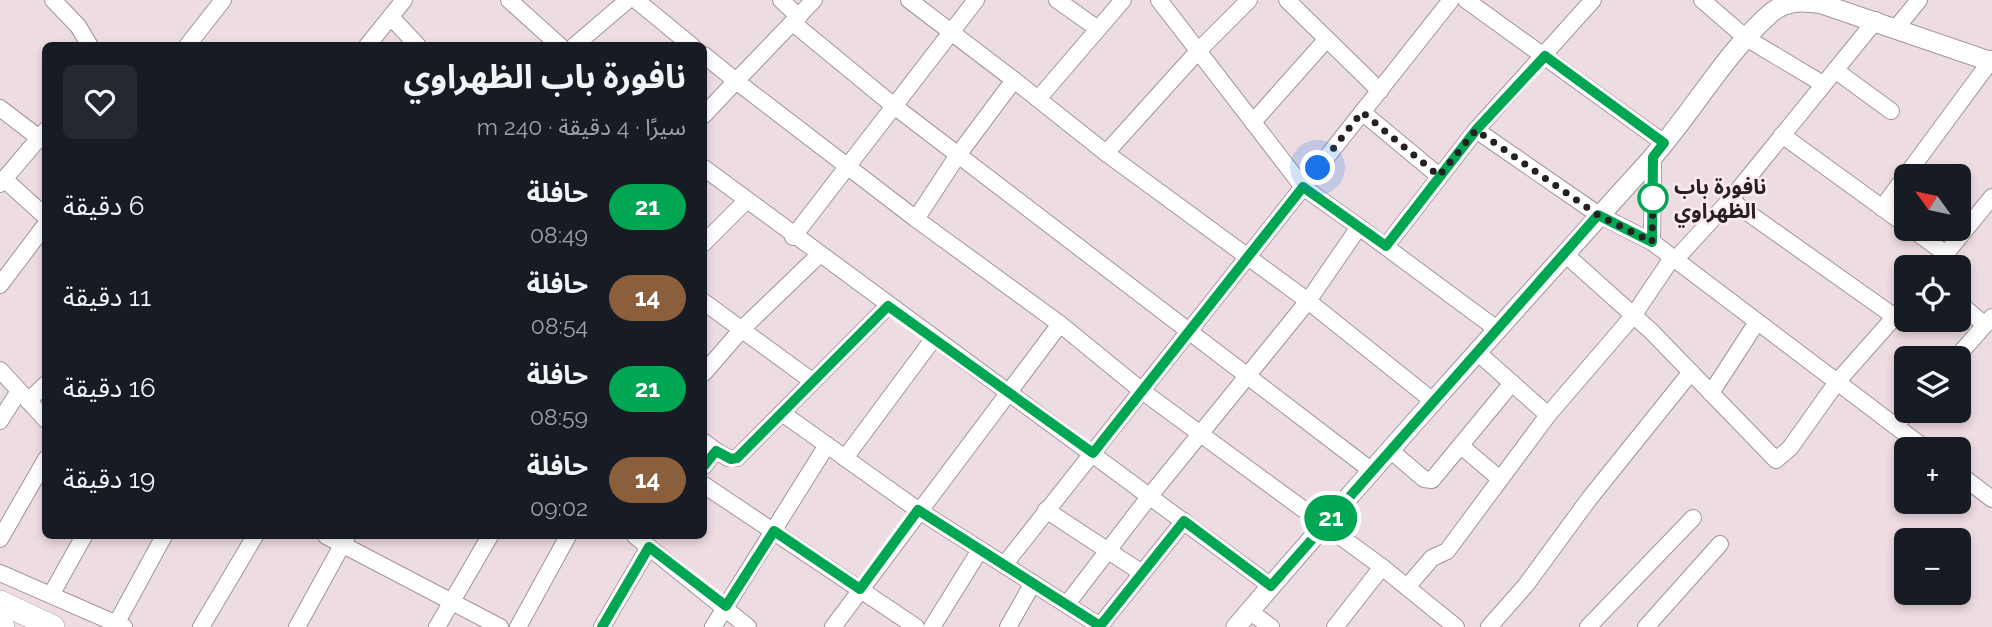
<!DOCTYPE html>
<html lang="ar">
<head>
<meta charset="utf-8">
<style>
	body { margin:0; font-family:Raleway,"Noto Sans Arabic",sans-serif; background:#242831; color:#f1f3f6; direction:rtl; height:100vh; display:flex; flex-direction:column; font-size:26px; white-space:nowrap }
	* { box-sizing:border-box; margin:0 }
	p { font-size:23px; color:#9ea1a6 }
	.icon { flex:none; width:38px; height:38px; fill:none; stroke:currentColor; stroke-width:2; stroke-linecap:round; stroke-linejoin:round }
	.map { position:relative; flex:1; overflow:hidden; direction:ltr }
	.side { position:absolute; left:42px; top:42px; width:665px; height:497px; display:flex; flex-direction:column; background:#171b24; border-radius:10px; box-shadow:0 4px 10px #0003; direction:rtl }
	.side>* { flex:none }
	.badge { padding:0 14px; border-radius:23px; font-size:24px; line-height:46px }
	.needle { width:46px; rotate:303deg }
	.buttons { position:absolute; left:1894px; top:164px; display:grid; gap:14px }
	.buttons a { display:grid; place-items:center; width:77px; height:77px; border-radius:10px; background:#171b24; box-shadow:0 4px 10px #0003; font-size:35px }
	.you { position:absolute; width:35px; height:35px; margin:-18px; border:5px solid #fff; border-radius:50%; background:#1a73e8; box-shadow:0 0 0 10px #1a73e833 }
	.map>.badge { position:absolute; translate:-50% -50%; box-shadow:0 0 0 4px #fff }
	.round { display:grid; place-items:center; flex:none; width:74px; height:74px; border-radius:10px; background:#242831 }
	.headline { display:flex; align-items:center; justify-content:space-between; height:119px; padding:0 21px }
	h1 { font-size:33px; font-weight:700; line-height:52px }
	ul { padding:0; list-style:none }
	li { display:flex; align-items:center; gap:21px; height:91px; padding:0 21px }
	li div { flex:1 }
	li b { display:block; font-size:26px }
	li em { font-style:normal }
	li .badge { min-width:77px; font-weight:700; text-align:center }
	.map>svg:first-child { display:block }
	.lines { fill:none; stroke-linecap:round; stroke-linejoin:round }
	.minor-casing { stroke:#a3939a; stroke-width:18 }
	.major-casing { stroke:#a3939a; stroke-width:21 }
	.highway-casing { stroke:#a3939a; stroke-width:24 }
	.minor { stroke:#fff; stroke-width:16 }
	.major { stroke:#fff; stroke-width:19 }
	.highway { stroke:#fff; stroke-width:23 }
	.line-casing { stroke:#fff; stroke-width:16 }
	.line { stroke:#00a651; stroke-width:10 }
	.walk { stroke:#272023; stroke-width:7; stroke-dasharray:0 12.6 }
	.stop-dot { fill:#fff; stroke:#00a651; stroke-width:3.5 }
	.labels { text-anchor:middle; dominant-baseline:central; stroke-width:5; stroke-linejoin:round; paint-order:stroke }
	.stop-label { font-size:21px; font-weight:bold; fill:#272023; stroke:#fce9f1; text-anchor:start }
</style>
</head>
<body>
<div class="map">
<svg width="1992" height="627" viewBox="0 0 1992 627">
	<rect width="100%" height="100%" fill="#eedce3"/>
	<g class="lines">
		<defs>
			<g id="minor">
				<polyline points="53,0 78,26 90,46"/>
				<polyline points="509,0 560,46"/>
				<polyline points="636,0 692,46"/>
				<polyline points="781,0 799,17"/>
				<polyline points="909,0 1014,80"/>
				<polyline points="1057,0 1098,29"/>
				<polyline points="1249,0 1199,50 1106,153 1308,301 1433,401"/>
				<polyline points="1287,0 1380,91"/>
				<polyline points="1466,0 1664,143"/>
				<polyline points="1702,0 1746,38 1823,84"/>
				<polyline points="391,17 418,46"/>
				<polyline points="793,23 894,106 1372,471"/>
				<polyline points="1897,27 1919,0"/>
				<polyline points="187,46 223,0"/>
				<polyline points="367,46 404,0"/>
				<polyline points="574,46 628,0"/>
				<polyline points="704,55 736,81 814,0"/>
				<polyline points="1835,70 1891,111"/>
				<polyline points="1038,99 1123,0"/>
				<polyline points="0,108 39,138"/>
				<polyline points="1362,112 1439,176"/>
				<polyline points="704,115 736,81 916,219 1060,324 1142,391 1382,567 1456,627"/>
				<polyline points="1253,122 1326,40"/>
				<polyline points="1476,130 1599,215 1652,242 1927,450"/>
				<polyline points="1782,135 1906,225"/>
				<polyline points="704,168 1271,586"/>
				<polyline points="4,179 46,217"/>
				<polyline points="0,184 46,130"/>
				<polyline points="1730,200 1895,317"/>
				<polyline points="1882,208 1992,59"/>
				<polyline points="916,219 958,155 1014,80 1106,153"/>
				<polyline points="1359,227 1498,330"/>
				<polyline points="1912,229 1946,254"/>
				<polyline points="793,237 976,0"/>
				<polyline points="1652,242 1653,157"/>
				<polyline points="704,243 746,201"/>
				<polyline points="1386,246 1476,130 1593,0"/>
				<polyline points="1565,254 1651,331 1776,460 1790,448 1837,382 1906,304"/>
				<polyline points="1675,260 1730,200 1876,20"/>
				<polyline points="1934,268 1992,197"/>
				<polyline points="0,285 46,224"/>
				<polyline points="704,302 812,381"/>
				<polyline points="1958,302 1985,325"/>
				<polyline points="1477,352 1548,415 1633,316 1672,258"/>
				<polyline points="1955,359 1992,317"/>
				<polyline points="0,370 46,420"/>
				<polyline points="704,373 742,329 819,255"/>
				<polyline points="1711,393 1757,322"/>
				<polyline points="28,401 46,384"/>
				<polyline points="782,413 918,510 1100,626"/>
				<polyline points="0,421 19,391"/>
				<polyline points="1895,426 1908,411"/>
				<polyline points="704,442 716,451 704,466"/>
				<polyline points="1461,446 1500,479"/>
				<polyline points="1390,450 1424,479 1432,480 1512,383"/>
				<polyline points="716,451 728,458 737,458 888,306"/>
				<polyline points="845,458 934,338"/>
				<polyline points="1958,473 1992,499"/>
				<polyline points="704,485 916,627"/>
				<polyline points="1046,510 1142,573"/>
				<polyline points="326,536 500,627"/>
				<polyline points="635,536 748,627"/>
				<polyline points="0,539 46,459"/>
				<polyline points="1004,565 1451,0"/>
				<polyline points="0,573 124,627"/>
				<polyline points="1407,587 1432,558 1447,551 1548,415"/>
				<polyline points="51,595 84,536"/>
				<polyline points="1067,604 1149,497 1308,301 1359,227 1303,187 1159,0"/>
				<polyline points="1249,611 1271,627"/>
				<polyline points="116,624 164,536"/>
				<polyline points="201,627 255,536"/>
				<polyline points="297,627 346,538"/>
				<polyline points="437,627 490,536"/>
				<polyline points="518,627 568,536"/>
				<polyline points="602,627 649,547"/>
				<polyline points="713,627 827,445"/>
				<polyline points="833,627 1060,324"/>
				<polyline points="932,627 980,550"/>
				<polyline points="1008,627 1033,583"/>
				<polyline points="1099,627 1184,521"/>
				<polyline points="1335,627 1382,567"/>
				<polyline points="1489,627 1526,585 1589,499 1691,372"/>
				<polyline points="1588,627 1693,518"/>
				<polyline points="1646,627 1720,544"/>
			</g>
			<path id="major" d="M1236 627C1371 469 1511 314 1651 159 1693 112 1724 54 1772 12 1788 0 1803 1 1822 4L1992 62"/>
			<g id="highway">
				<polyline points="0,602 53,627"/>
				<polyline points="0,626 3,627"/>
			</g>
		</defs>
		<use href="#minor" class="minor-casing"/>
		<use href="#major" class="major-casing"/>
		<use href="#highway" class="highway-casing"/>
		<use href="#minor" class="minor"/>
		<use href="#major" class="major"/>
		<use href="#highway" class="highway"/>
	</g>
	<g class="lines">
		<defs>
			<polyline id="line" points="602,627 649,547 726,606 774,531 860,589 918,510 1100,626 1184,521 1271,586 1598,215 1652,242 1653,157 1664,143 1545,56 1476,130 1386,246 1303,187 1093,453 888,306 737,458 731,459 716,451 704,466"/>
		</defs>
		<use href="#line" class="line-casing"/>
		<use href="#line" class="line"/>
		<polyline class="walk" points="1318,168 1362,112 1439,176 1476,130 1598,215 1652,242 1653,198"/>
	</g>
	<circle class="stop-dot" cx="1653" cy="198" r="14"/>
	<g class="labels">
		<g class="stop-label">
			<text x="1674" y="186">نافورة باب<tspan x="1674" dy="24">الظهراوي</tspan></text>
		</g>
	</g>
</svg>
<div class="buttons">
<a><svg class="needle" viewBox="-14 -14 28 28"><path d="M0-13l5 13h-10z" fill="#e53935"/><path d="M0 13l5-13h-10z" fill="#9ea1a6"/></svg></a>
<a><svg class="icon" aria-label="locate" viewBox="0 0 24 24"><circle cx="12" cy="12" r="6"/><path d="M12 2v4M12 18v4M2 12h4M18 12h4"/></svg></a>
<a><svg class="icon" aria-label="layers" viewBox="0 0 24 24"><path d="M12 4l9 5-9 5-9-5zM3 14l9 5 9-5"/></svg></a>
<a>+</a>
<a>−</a>
</div>
<div class="you" style="left:1318px;top:168px"></div>
<b class="badge" style="left:1331px;top:518px;background:#00a651;color:#fff">21</b>
<section class="side">
<div class="headline"><div><h1>نافورة باب الظهراوي</h1><p>سيرًا · 4 دقيقة · 240 m</p></div><a class="round"><svg class="icon" aria-label="heart" viewBox="0 0 24 24"><path d="M12 20l-8-8c-3-5 5-10 8-4 3-6 11-1 8 4z"/></svg></a></div>
<ul>
<li><span class="badge" style="background:#00a651;color:#fff">21</span><div><b>حافلة</b><p>08:49</p></div><em>6 دقيقة</em></li>
<li><span class="badge" style="background:#8b5e3c;color:#fff">14</span><div><b>حافلة</b><p>08:54</p></div><em>11 دقيقة</em></li>
<li><span class="badge" style="background:#00a651;color:#fff">21</span><div><b>حافلة</b><p>08:59</p></div><em>16 دقيقة</em></li>
<li><span class="badge" style="background:#8b5e3c;color:#fff">14</span><div><b>حافلة</b><p>09:02</p></div><em>19 دقيقة</em></li>
</ul>
</section>
</div>
</body>
</html>
